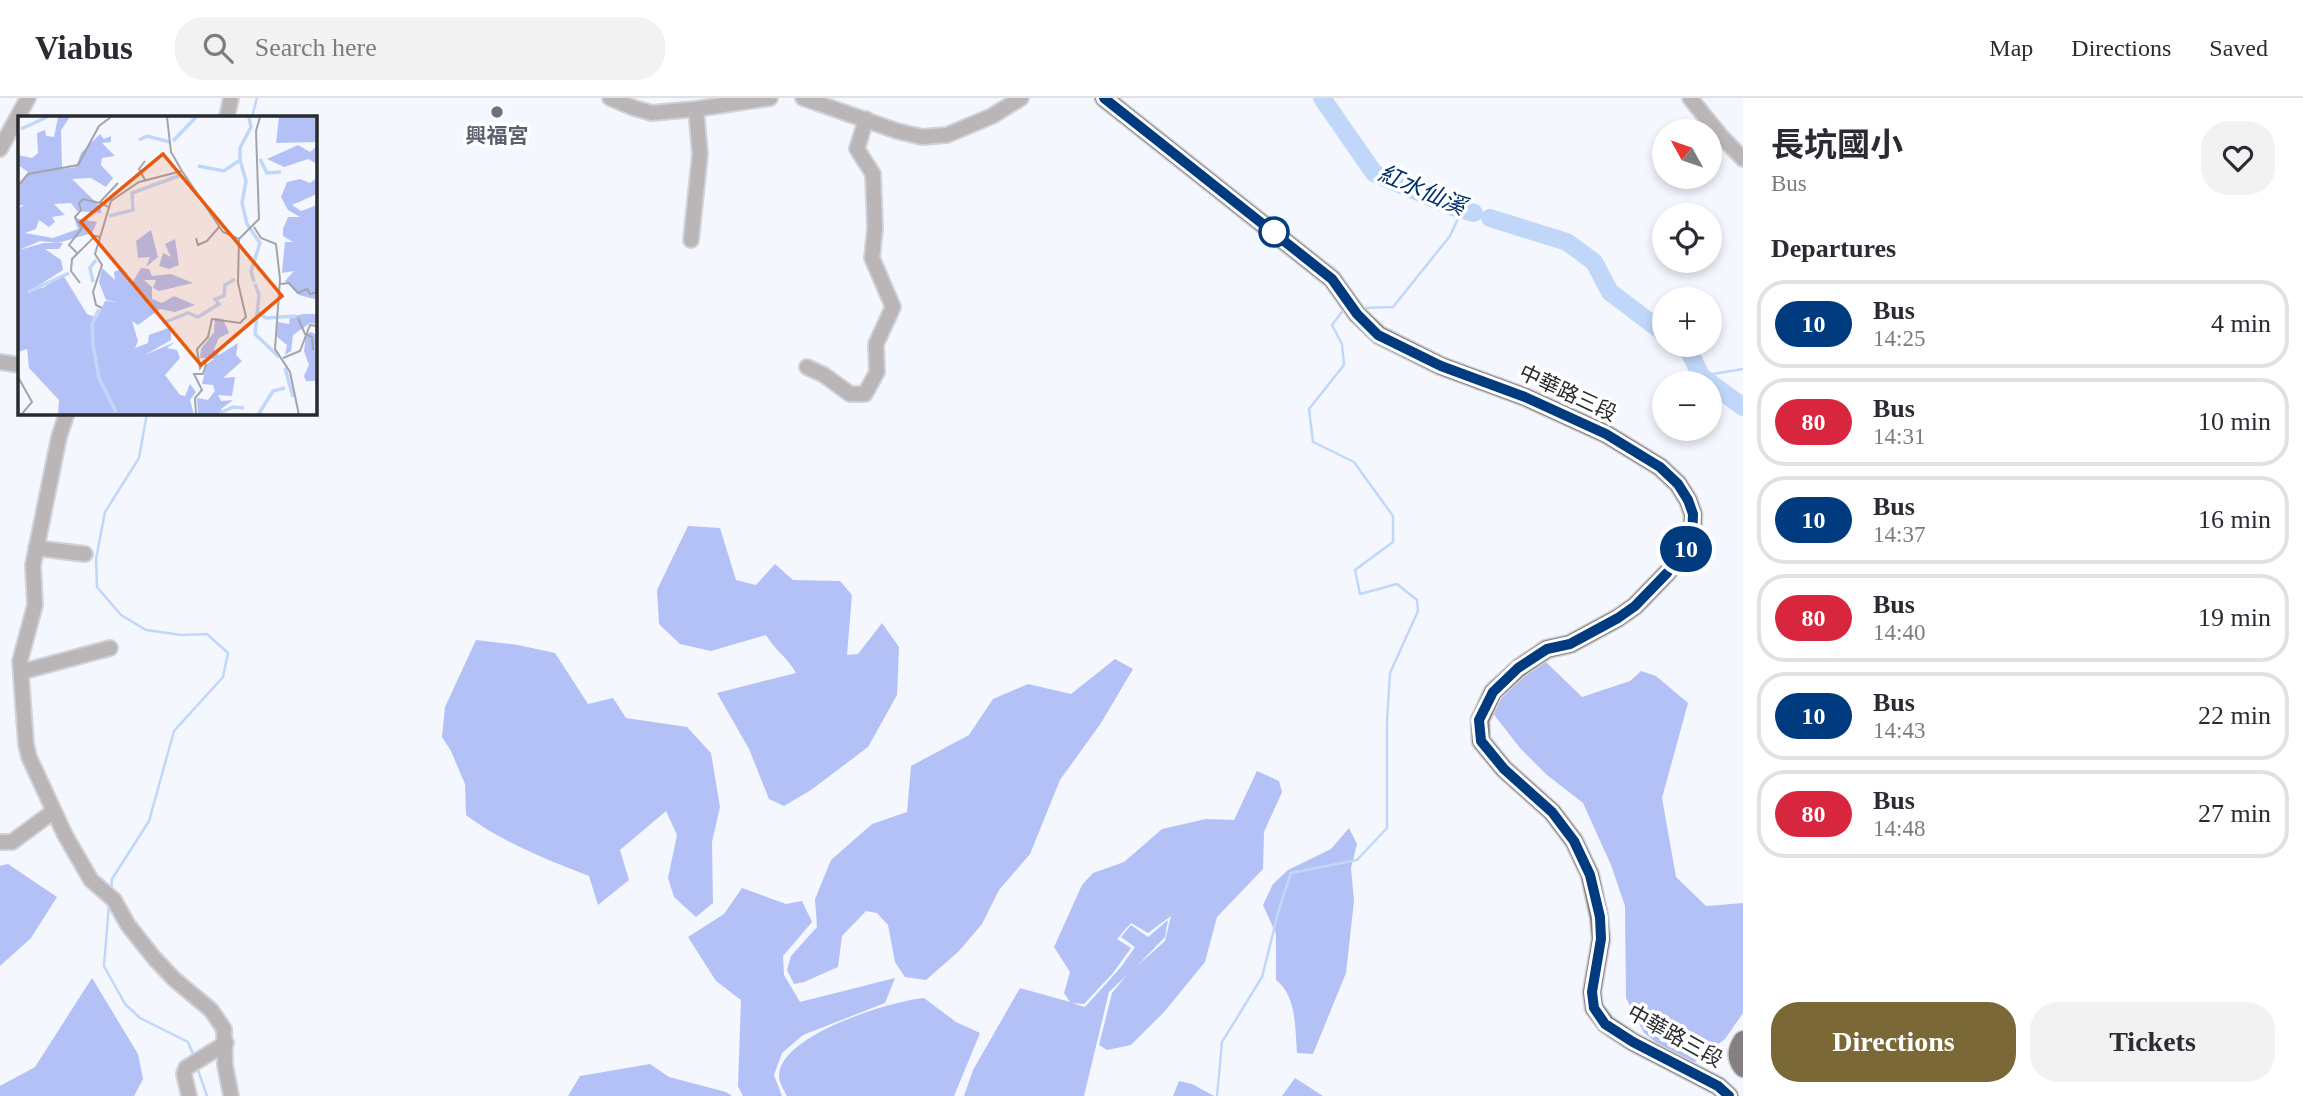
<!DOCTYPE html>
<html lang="en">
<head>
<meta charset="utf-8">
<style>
	body { margin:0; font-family:"Times New Roman","Noto Sans TC",serif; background:#f2f2f3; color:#2b2b33; height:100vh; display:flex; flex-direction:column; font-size:26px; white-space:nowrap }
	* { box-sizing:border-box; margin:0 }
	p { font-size:23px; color:#7c7c81 }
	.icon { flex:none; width:38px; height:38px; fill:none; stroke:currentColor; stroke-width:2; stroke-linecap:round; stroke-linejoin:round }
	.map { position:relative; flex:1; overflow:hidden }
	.side { display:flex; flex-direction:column; background:#fff; width:560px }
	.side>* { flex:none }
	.badge { padding:0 14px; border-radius:23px; font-size:24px; line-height:46px }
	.needle { width:46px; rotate:310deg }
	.buttons { position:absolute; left:1652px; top:21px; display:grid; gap:14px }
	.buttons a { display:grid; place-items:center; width:70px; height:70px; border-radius:50%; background:#fff; box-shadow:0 4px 10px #0003; font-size:35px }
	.map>.badge { position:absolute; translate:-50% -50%; box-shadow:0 0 0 4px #fff }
	h2 { padding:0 28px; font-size:26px; line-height:63px }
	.round { display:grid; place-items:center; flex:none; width:74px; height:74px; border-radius:28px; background:#f2f2f3 }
	.headline { display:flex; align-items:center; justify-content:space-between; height:119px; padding:0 28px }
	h1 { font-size:33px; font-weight:700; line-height:52px }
	.primary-button { display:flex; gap:14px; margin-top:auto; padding:14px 28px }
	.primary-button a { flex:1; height:80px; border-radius:28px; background:#7a6836; color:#fff; font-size:28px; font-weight:700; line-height:80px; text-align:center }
	.primary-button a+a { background:#f2f2f3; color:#2b2b33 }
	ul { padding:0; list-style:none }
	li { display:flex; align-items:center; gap:21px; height:88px; margin:0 14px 10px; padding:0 14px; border:4px solid #e1e1e2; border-radius:28px }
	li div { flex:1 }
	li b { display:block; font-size:26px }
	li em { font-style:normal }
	li .badge { min-width:77px; font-weight:700; text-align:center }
	header { display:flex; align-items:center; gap:42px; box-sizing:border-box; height:98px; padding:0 35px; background:#fff; border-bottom:2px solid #e1e1e2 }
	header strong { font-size:33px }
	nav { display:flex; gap:38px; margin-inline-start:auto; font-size:24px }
	.search { width:490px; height:63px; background:#f2f2f3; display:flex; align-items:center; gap:18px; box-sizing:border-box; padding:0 24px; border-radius:28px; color:#7c7c81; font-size:26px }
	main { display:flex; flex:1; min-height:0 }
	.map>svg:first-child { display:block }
	.green { fill:#b3c1f6; fill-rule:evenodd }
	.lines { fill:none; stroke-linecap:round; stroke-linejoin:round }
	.stream { stroke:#c0d7f9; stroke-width:2.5 }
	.river { stroke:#c0d7f9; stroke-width:18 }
	.minor-casing { stroke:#cfd2d8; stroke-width:18 }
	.major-casing { stroke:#cfd2d8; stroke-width:21 }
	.minor { stroke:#bab6b7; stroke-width:14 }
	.major { stroke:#867f81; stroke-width:18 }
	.line-casing { stroke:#fff; stroke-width:16 }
	.line { stroke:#003b80; stroke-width:10 }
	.worship-dot { fill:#6b7280; stroke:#fff; stroke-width:2.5 }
	.stop-dot { fill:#fff; stroke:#003b80; stroke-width:3.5 }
	.labels { text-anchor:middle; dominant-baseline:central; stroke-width:7; stroke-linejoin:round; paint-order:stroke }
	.worship-label { font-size:21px; font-weight:bold; fill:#5b616d; stroke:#fff }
	.street-label { font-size:21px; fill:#292a2d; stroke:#fff }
	.water-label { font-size:23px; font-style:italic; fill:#002e6c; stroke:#fff }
	.inset-river { fill:none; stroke:#c0d7f9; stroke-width:3.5 }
	.inset-road { fill:none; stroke:#a3a5aa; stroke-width:2 }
	.view { fill:#e8590c; fill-opacity:0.15; stroke:#e8590c; stroke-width:3.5 }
	.inset-edge { fill:none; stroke:#292a2d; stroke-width:3.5 }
</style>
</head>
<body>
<header>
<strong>Viabus</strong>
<div class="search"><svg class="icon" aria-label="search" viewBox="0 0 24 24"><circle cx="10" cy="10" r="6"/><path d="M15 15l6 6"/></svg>Search here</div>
<nav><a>Map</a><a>Directions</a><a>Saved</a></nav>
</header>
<main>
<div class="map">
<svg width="1743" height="998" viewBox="0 0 1743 998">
	<rect width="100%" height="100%" fill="#f4f7fe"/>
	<g class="green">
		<path d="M688 428 720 430 736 482 756 487 775 466 793 482 840 483 852 497 847 557 858 556 882 525 899 549 897 597 868 649 811 692 784 708 769 701 749 651 717 595 796 575C788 560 774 551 766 537L711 553 680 546 659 526 657 492Z"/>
		<path d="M476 542 518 547 555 555 588 606 613 600 626 620 687 629 711 655 720 709 712 744 713 805 696 819 674 799 668 780 677 737 666 713 620 752 629 782 598 807 589 778C547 762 502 744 466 717L465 686 451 653 442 639 445 609Z"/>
		<polygon points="1115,561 1133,571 1101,625 1060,682 1030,756 999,792 982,826 959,853 926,882 905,879 895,864 888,827 877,815 866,813 842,838 838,869 804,884 794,886 787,872 791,858 817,829 815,801 831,762 872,726 907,714 911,668 969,637 993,601 1028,586 1071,596"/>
		<polygon points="1541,564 1546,564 1582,599 1630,583 1641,573 1656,578 1688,605 1662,700 1676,779 1706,808 1743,805 1743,915 1725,941 1691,967 1671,956 1644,935 1626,900 1625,808 1611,767 1583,705 1547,677 1520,650 1491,613 1516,578"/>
		<path d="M1257 673 1279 683 1282 694 1264 734 1263 771 1217 819 1205 864 1164 914 1131 947 1107 952 1099 947 1112 895 1127 877 1109 894 1084 998H964L973 972 1020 890 1070 904 1064 895 1070 874 1054 849 1082 787 1093 775 1124 764 1162 731 1206 721 1234 722ZM1171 818 1165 843 1137 868 1165 839 1168 822 1148 839 1131 827 1121 839 1135 849 1121 869 1085 909 1072 905 1084 906 1113 875 1131 850 1117 841 1131 825 1148 835Z"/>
		<path d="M1349 730 1357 746 1351 770 1354 803 1346 875 1313 956 1297 955C1295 931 1297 898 1276 882V836L1263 807 1273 786 1288 772 1331 751Z"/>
		<polygon points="8,766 57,799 31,840 0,868 0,768"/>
		<polygon points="742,790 786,806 802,803 812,824 783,858 784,877 800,904 895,880 885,905 803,937 782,955 774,977 782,998 743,998 738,988 741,902 716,883 688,839 724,816"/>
		<polygon points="92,880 138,956 143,981 134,998 0,998 0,988 35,969"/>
		<path d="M924 900 956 924 980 935 954 998H787C784 992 779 985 779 978 779 937 891 903 924 900Z"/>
		<polygon points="650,966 669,979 726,994 732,998 568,998 580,978"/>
		<polygon points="1295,980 1323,998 1282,998"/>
		<polygon points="1179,983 1192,986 1214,998 1173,998"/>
	</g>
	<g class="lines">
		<g class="stream">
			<polyline points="252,19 257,0"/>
			<polyline points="1363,210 1393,209 1450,138 1462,112"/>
			<polyline points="1701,278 1743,271"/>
			<polyline points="111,793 112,781 149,723 174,633 223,579 228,555 207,536 182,537 146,532 121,517 97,489 96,461 105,414 139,360 147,315"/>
			<polyline points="109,806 104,868 125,906 140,920 188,944 193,956"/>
			<polyline points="198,972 207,998"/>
			<polyline points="1217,998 1222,944 1262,879 1279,811 1291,775 1357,762 1387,730 1387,624 1390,575 1418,513 1417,502 1397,486 1360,496 1355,472 1393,444 1393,418 1354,364 1313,344 1309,311 1344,267 1342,246 1332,227 1345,210"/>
		</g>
		<g class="river">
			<polyline points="1322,0 1374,75 1453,109 1474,115"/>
			<polyline points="1490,120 1567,144 1594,164 1610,194 1664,235"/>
			<polyline points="1680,247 1689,253 1701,278 1743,309"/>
		</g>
		<defs>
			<g id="minor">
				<polyline points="610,0 634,10 652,15 696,11 770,0"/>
				<polyline points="803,0 897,33 922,39 947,37 992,18 1021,0"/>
				<polyline points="1690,0 1720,37 1743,61"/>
				<polyline points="227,19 231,0"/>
				<polyline points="0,51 28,0"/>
				<polyline points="691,142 700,56 696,11"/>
				<polyline points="0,264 19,267"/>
				<polyline points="807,269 824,277 850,296 865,296 877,274 876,246 893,209 872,160 875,130 873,76 857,51 866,21"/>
				<polyline points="67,315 59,339 33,467 35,507 20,563 26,646 29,659 65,737 91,782 114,802 128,827 155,861 174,881 211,912 224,931 225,967 231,998"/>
				<polyline points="36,450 85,456"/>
				<polyline points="21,574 110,550"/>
				<polyline points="0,744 12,744 54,713"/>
				<polyline points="189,998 184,976 186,970 226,945"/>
			</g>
			<g id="major">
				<polyline points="1104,0 1332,181 1357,216 1379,237 1441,268 1525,299 1606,336 1660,369 1678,386 1688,402 1693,416 1692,443 1667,475 1635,508 1618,520 1570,546 1547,551 1519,570 1493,594 1480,622 1481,643 1504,671 1552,714 1574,743 1590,777 1599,819 1601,841 1592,894 1594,910 1606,926 1633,944 1718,988 1729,998"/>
				<path d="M1743 942C1736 952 1735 960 1743 970"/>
			</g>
		</defs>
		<use href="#minor" class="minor-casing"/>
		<use href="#major" class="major-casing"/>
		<use href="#minor" class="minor"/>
		<use href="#major" class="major"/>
	</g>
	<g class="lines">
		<defs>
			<polyline id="line" points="1104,0 1332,181 1357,216 1378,237 1441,268 1525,299 1606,336 1660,369 1678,386 1688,402 1693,416 1692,443 1667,475 1635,508 1618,520 1570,546 1547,551 1518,570 1493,594 1479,622 1481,643 1504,671 1552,714 1574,743 1590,777 1600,819 1601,841 1592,894 1594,910 1605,926 1633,944 1718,988 1729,998"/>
		</defs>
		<use href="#line" class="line-casing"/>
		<use href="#line" class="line"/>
	</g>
	<circle class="worship-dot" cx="497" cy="14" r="7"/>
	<circle class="stop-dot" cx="1274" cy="134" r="14"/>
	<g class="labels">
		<g class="worship-label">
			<text x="497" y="38">興福宮</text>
		</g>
		<g class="street-label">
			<text transform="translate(1568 295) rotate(25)">中華路三段</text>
			<text transform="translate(1675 938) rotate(29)">中華路三段</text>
		</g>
		<g class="water-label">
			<text transform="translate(1422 92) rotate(23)">紅水仙溪</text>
		</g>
	</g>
	<g transform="translate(18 18)">
		<rect width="299" height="299" fill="#f4f7fe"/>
		<path d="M40 1H52L43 14 44 53 58 51 63 37 82 18 86 23 93 20V26L84 27 97 40 84 42 83 49 95 62 88 71 73 62 54 63 83 91V97L59 95 53 87 36 88 47 99 34 101 37 106 31 111 21 104 18 113 7 117 35 122 60 113 56 102 79 106 74 117 40 127 22 125 1 134 26 127H45L41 133H27L43 144 45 154 15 173 25 172 45 159 69 198 79 202 87 185 100 186 88 184 81 166 84 152 97 164 96 156 104 152 114 167 123 152 131 153 134 160 153 158 175 167 141 175 135 172 138 164H126L134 171V183L144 187 156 180 177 189 157 196 142 193 120 209 114 205 120 225 117 232 130 227 131 219 153 211V224L127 239 157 226 149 232 159 234 162 242 147 259 162 279 167 280 172 268 178 276 172 284 176 299H40L41 284 11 252 9 233 0 236V93L6 89H0V73L10 56 0 49V39L14 42 20 37 19 17 27 14 28 20 36 21ZM261 1H299V26L258 27ZM280 29 292 36 299 30V48L290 43 266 51 249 43ZM299 62V78L274 89 283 95 299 89V183H296L281 179 267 165 276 155 264 157 267 126H275L265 120V113L270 101H282L270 94 263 81 269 66 282 63 292 67ZM133 114 140 141 128 151 132 141 120 142 118 125ZM157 123 161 149 151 153 141 150 145 137 153 141 147 128ZM285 198H299V208L292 207 275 219 273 235 267 239 269 229 258 220 260 206 271 208 272 201ZM197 202 205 203 211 217 201 222 196 233 201 239 220 227 218 239 224 245 205 262 217 261 214 280 200 279 203 285 215 284 203 293 206 299H180L179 282 190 284 197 275 195 269 184 268 189 248 196 243 182 242 183 233 196 216ZM293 216 299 219V265H288L286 260 291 249 286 235 288 218Z" fill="#b3c1f6"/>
		<path class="inset-river" d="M231 1 233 11 222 32V44L228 65 224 87 229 108 242 127 233 155 236 166M3 13 29 1M121 24 129 20 152 26M155 25 178 1M242 43 249 57 263 56M180 50 206 55 222 44M91 100 115 94 114 77 163 59M75 166 72 152 78 144M237 168 241 179 237 218 261 241M10 176 51 157M81 193 74 208 75 229 81 262 98 296M239 196 248 202 278 200M145 207 170 197 180 201 201 188 197 183 206 180 207 169 217 163M267 252 275 281M202 297 215 291 226 292M240 299 255 275 267 272"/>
		<path class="inset-road" d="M149 1 153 36 164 55 205 116 221 123M127 45 121 53 127 64M0 70 10 58 60 49 81 10 93 1M90 91 82 86 100 67M236 111 243 122 258 128 262 163 257 233 272 256 281 299M178 122 180 129 189 125 202 110M59 137 51 129 64 112 57 101 63 94 61 87 65 83 82 87M62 167 53 155 54 143 77 120 83 121M262 168 271 167 280 177 289 173 292 178 300 176M84 192 78 189 75 176 84 149 77 138 93 85 121 66 164 55M280 202 287 218 294 221 295 234M265 242 282 235 292 209 300 210M0 261 14 286 3 299M178 299 177 282 184 274 176 258H185L188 249 186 245 182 252 179 233 190 221 194 203 222 207 228 201 220 167 221 123 241 103 238 15 242 1"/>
		<path class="view" d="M145 38 264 180 183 249 63 106Z"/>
		<rect width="299" height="299" class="inset-edge"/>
	</g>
</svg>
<div class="buttons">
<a><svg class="needle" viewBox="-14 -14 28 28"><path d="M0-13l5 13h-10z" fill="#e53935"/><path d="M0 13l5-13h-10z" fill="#7c7c81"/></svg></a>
<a><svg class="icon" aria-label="locate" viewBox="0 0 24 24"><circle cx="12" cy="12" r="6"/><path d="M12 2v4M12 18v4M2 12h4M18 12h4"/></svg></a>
<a>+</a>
<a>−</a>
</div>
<b class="badge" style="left:1686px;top:451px;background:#003b80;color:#fff">10</b>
</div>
<section class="side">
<div class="headline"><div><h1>長坑國小</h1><p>Bus</p></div><a class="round"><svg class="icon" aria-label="heart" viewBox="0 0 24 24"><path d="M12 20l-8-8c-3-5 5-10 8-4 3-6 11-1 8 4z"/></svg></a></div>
<h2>Departures</h2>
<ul>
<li><span class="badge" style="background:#003b80;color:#fff">10</span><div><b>Bus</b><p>14:25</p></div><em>4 min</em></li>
<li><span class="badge" style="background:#d7263d;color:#fff">80</span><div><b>Bus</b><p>14:31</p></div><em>10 min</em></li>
<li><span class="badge" style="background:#003b80;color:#fff">10</span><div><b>Bus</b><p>14:37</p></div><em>16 min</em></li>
<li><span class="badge" style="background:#d7263d;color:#fff">80</span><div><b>Bus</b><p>14:40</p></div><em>19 min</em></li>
<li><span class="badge" style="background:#003b80;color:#fff">10</span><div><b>Bus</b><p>14:43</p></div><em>22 min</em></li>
<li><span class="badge" style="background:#d7263d;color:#fff">80</span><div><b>Bus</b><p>14:48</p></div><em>27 min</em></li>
</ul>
<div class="primary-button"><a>Directions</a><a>Tickets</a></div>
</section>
</main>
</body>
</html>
